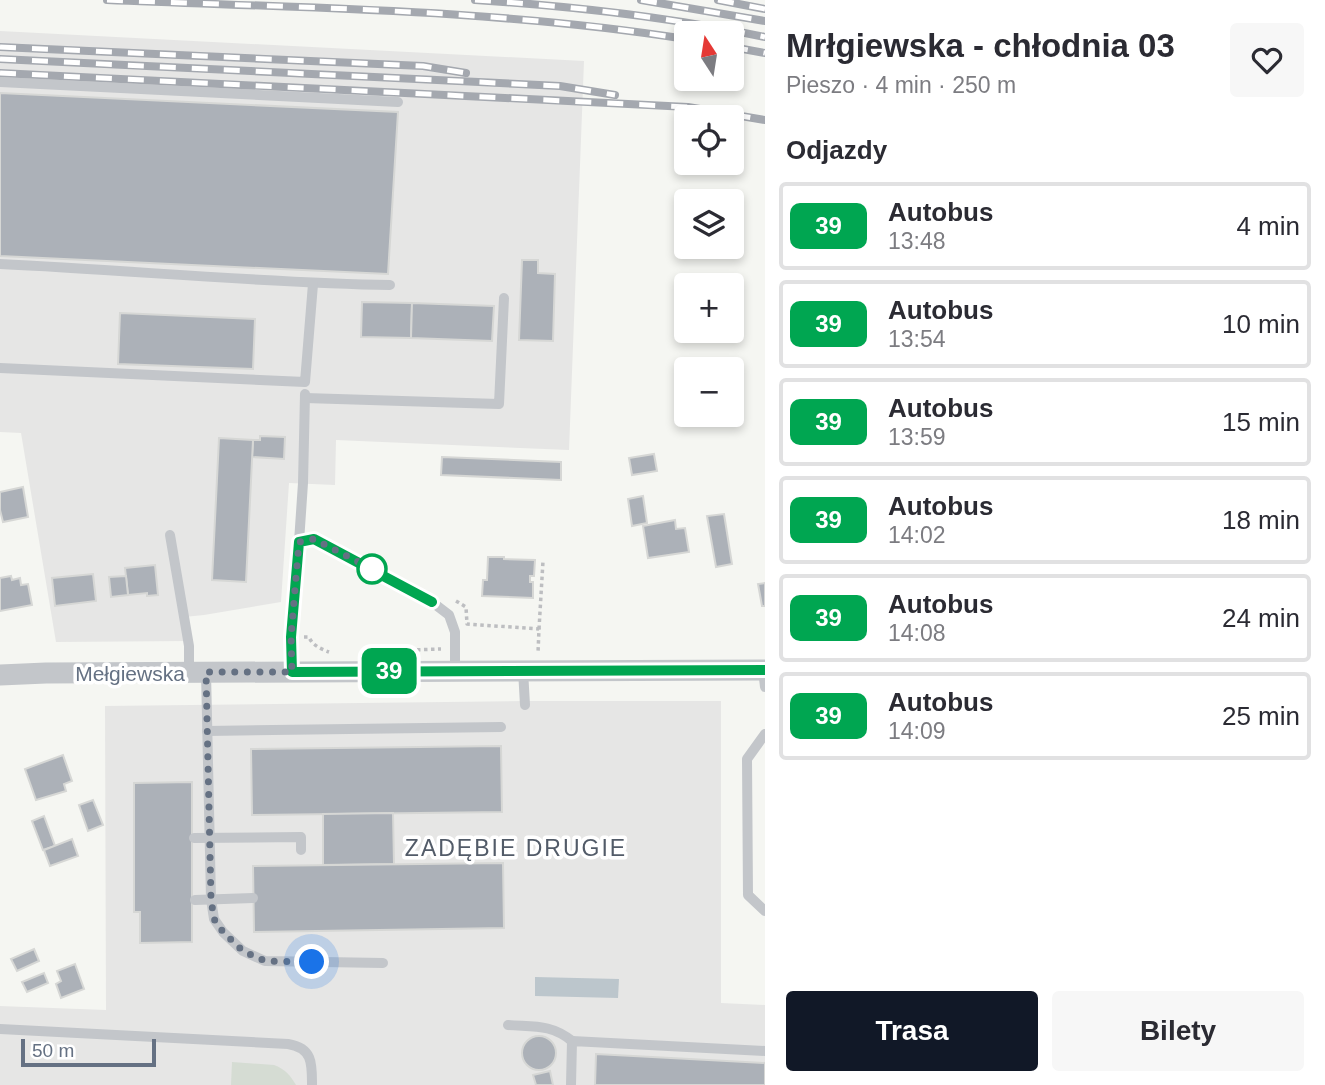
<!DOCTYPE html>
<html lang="pl">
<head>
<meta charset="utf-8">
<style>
	body { margin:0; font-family:Arial,sans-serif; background:#f7f7f7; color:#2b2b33; height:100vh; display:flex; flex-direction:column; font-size:26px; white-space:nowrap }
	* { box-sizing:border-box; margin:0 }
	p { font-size:23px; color:#7c7c81 }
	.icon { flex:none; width:38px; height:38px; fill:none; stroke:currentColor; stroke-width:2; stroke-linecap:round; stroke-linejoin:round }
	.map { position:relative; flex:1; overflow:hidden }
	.panel { display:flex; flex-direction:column; background:#fff; width:560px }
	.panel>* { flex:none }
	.badge { padding:0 14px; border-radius:10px; font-size:24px; line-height:46px }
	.needle { width:46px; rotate:348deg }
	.buttons { position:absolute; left:674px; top:21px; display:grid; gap:14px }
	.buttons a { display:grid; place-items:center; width:70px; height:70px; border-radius:7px; background:#fff; box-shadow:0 4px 10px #0003; font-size:35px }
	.scale { position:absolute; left:21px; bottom:18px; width:135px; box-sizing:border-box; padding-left:7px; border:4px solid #657183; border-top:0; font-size:19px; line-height:24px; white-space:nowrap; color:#657183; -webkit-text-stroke:5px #fff; paint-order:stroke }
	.you { position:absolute; width:35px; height:35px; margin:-18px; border:5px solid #fff; border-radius:50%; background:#1a73e8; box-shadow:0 0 0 10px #1a73e833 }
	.map>.badge { position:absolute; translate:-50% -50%; box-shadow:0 0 0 4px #fff }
	h2 { padding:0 21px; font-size:26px; line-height:63px }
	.round { display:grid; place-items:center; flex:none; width:74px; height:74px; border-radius:7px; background:#f7f7f7 }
	.head { display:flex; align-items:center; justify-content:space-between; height:119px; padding:0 21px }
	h1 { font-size:33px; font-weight:600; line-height:52px }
	.action { display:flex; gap:14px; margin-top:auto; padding:14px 21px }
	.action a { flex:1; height:80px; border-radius:7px; background:#111827; color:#fff; font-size:28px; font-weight:600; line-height:80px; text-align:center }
	.action a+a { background:#f7f7f7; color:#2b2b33 }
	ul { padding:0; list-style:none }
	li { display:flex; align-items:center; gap:21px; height:88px; margin:0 14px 10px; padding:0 7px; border:4px solid #e1e1e2; border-radius:7px }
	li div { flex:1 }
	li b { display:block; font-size:26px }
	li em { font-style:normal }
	li .badge { min-width:77px; font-weight:700; text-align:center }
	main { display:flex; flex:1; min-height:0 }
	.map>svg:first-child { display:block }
	.built { fill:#e6e6e5 }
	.green { fill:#d5dcd3 }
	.water { fill:#bcc6cc }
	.building { fill:#acb1b8; stroke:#d6d7d5; stroke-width:2 }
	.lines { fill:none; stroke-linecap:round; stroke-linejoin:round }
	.path { stroke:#bdbec1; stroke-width:3.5; stroke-dasharray:3.5 3.5; stroke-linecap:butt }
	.service { stroke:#c3c6ca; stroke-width:10 }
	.minor { stroke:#c3c6ca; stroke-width:21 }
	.rail-casing { stroke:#a4a8af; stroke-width:8 }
	.rail { stroke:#fff; stroke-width:5; stroke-dasharray:16; stroke-linecap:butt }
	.line-casing { stroke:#fff; stroke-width:16 }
	.line { stroke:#00a651; stroke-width:10 }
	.walk { stroke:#657183; stroke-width:7; stroke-dasharray:0 12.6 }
	.stop-dot { fill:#fff; stroke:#00a651; stroke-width:3.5 }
	.labels { text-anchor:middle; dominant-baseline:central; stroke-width:7; stroke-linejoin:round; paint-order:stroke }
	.street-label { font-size:21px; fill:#657183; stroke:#fff }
	.neighbourhood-label { font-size:23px; letter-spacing:2px; fill:#525b68; stroke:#fff }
</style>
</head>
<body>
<main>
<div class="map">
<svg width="765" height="1085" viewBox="0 0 765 1085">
	<rect width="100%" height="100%" fill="#f5f6f2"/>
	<g class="built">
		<polygon points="0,31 584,61 569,450 336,440 335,485 289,483 281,602 204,615 184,617 189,641 56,642 21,433 0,432"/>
		<polygon points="525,701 721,701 721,1003 765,1005 765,1085 0,1085 0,1006 106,1010 105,706"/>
	</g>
	<path class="green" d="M232 1062 274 1065C285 1069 290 1075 296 1085H231Z"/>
	<polygon class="water" points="535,977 619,979 618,998 535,996"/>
	<g class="building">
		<polygon points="0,93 398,112 388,274 0,256"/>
		<polygon points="522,260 538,260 538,273 555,274 553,341 519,340"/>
		<polygon points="362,302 412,303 411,338 361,337"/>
		<polygon points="412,303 494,306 492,341 411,338"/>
		<polygon points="120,313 255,319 253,369 118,364"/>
		<polygon points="260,436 285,437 284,459 252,457 253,440 260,440"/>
		<polygon points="219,438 253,440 246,582 212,580"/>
		<polygon points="654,454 657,471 632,475 629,458"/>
		<polygon points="442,457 561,462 561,480 441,475"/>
		<polygon points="23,487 28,517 3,522 0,510 0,492"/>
		<polygon points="643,496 647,523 632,526 628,499"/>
		<polygon points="724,514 732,564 716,567 707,516"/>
		<polygon points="675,520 676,529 685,528 689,552 648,558 643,526"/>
		<polygon points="488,557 504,557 504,559 535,560 534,576 530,576 530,582 533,582 533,598 482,596 483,580 487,580"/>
		<polygon points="155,565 158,595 147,596 147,593 128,595 125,568"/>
		<polygon points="93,574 96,601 55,606 52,578"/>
		<polygon points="11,576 12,580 20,578 21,585 28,584 32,605 0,611 0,578"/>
		<polygon points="126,576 128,595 111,597 109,577"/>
		<polygon points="765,583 765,606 762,606 758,584"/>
		<polygon points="501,746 502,812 252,815 251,749"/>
		<polygon points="63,755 72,781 64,784 66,791 36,800 25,769"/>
		<polygon points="192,782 192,942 140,943 140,912 134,912 134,783"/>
		<polygon points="93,800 103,825 88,831 79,805"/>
		<polygon points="393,813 394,864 323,865 323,814"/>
		<polygon points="44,816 55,846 43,850 32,821"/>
		<polygon points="72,839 78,856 50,866 44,850"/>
		<polygon points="503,863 504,928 254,932 253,866"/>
		<polygon points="34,949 39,961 17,971 11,959"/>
		<polygon points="75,964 84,989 61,998 56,984 61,981 57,971"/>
		<polygon points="44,973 48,983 27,992 22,982"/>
		<circle cx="539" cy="1053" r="17"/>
		<polygon points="596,1054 765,1063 765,1085 595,1085"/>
		<polygon points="550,1071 553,1085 536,1085 533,1075"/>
	</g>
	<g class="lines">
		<g class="path">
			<polyline points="456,601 466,607 467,624 539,629 538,653"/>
			<polyline points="539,629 543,561"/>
			<path d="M304 637H309C312 645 321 649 329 652"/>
			<polyline points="410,650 441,649"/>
		</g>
		<g class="service">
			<polyline points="0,82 398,102"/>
			<path d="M0 264C130 270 260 283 390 285"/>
			<polyline points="0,368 305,382 313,284"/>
			<polyline points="305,398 499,404 504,298"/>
			<polyline points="170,535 189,646 189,672"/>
			<polyline points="299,542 303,483 305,394"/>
			<polyline points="523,670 525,705"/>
			<polyline points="763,670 765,687"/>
			<polyline points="206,672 211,899 214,919 223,932 243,951 265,961 383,963"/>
			<polyline points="292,672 291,637 299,542 314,539 432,602 449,615 455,632 455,671"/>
			<polyline points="207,731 501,727"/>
			<polyline points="765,734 747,759 748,895 765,911"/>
			<polyline points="194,838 301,837 301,850"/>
			<polyline points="195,900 253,898"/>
			<path d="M508 1025C534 1027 551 1024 572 1041"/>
			<path d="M0 1029 288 1044C313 1048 312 1064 312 1085"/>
			<polyline points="571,1085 572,1041 765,1051"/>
		</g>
		<polyline class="minor" points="0,675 46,673 765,670"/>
		<defs>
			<g id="rail">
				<path d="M107 0C300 8 495 9 686 39"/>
				<path d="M475 0C572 6 669 17 765 37"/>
				<polyline points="641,0 765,21"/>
				<polyline points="718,0 765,9"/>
				<polyline points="0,47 423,66 466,73"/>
				<polyline points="732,47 765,53"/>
				<polyline points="0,59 560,86 615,95"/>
				<polyline points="0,73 688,107 765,120"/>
			</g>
		</defs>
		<use href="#rail" class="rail-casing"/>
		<use href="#rail" class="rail"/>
	</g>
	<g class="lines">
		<defs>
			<polyline id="line" points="432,602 314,539 299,542 291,637 292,672 765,670"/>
		</defs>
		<use href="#line" class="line-casing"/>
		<use href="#line" class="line"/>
		<polyline class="walk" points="312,962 265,961 243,951 223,932 214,919 211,899 206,672 292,672 291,637 299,542 314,539 378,572 372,569"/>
	</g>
	<circle class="stop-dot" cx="372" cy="569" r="14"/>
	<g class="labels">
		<g class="street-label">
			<text x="130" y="673">Mełgiewska</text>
		</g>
		<g class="neighbourhood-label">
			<text x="516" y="848">ZADĘBIE DRUGIE</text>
		</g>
	</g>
</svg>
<div class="buttons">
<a><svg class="needle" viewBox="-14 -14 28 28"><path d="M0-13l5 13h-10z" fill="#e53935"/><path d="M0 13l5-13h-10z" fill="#7c7c81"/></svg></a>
<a><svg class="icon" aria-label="locate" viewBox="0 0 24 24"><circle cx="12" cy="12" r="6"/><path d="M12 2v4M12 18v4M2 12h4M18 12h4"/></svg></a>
<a><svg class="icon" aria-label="layers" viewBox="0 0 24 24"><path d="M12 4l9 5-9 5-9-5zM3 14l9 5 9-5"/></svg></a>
<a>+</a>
<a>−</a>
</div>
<div class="scale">50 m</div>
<div class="you" style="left:312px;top:962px"></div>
<b class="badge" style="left:389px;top:671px;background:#00a651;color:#fff">39</b>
</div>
<section class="panel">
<div class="head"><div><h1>Mrłgiewska - chłodnia 03</h1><p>Pieszo · 4 min · 250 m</p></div><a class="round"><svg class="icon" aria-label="heart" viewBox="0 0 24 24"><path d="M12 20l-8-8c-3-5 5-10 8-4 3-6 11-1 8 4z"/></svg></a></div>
<h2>Odjazdy</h2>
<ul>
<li><span class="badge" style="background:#00a651;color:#fff">39</span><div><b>Autobus</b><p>13:48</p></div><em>4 min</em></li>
<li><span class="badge" style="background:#00a651;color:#fff">39</span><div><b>Autobus</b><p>13:54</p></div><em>10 min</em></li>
<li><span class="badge" style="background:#00a651;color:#fff">39</span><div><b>Autobus</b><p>13:59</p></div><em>15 min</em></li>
<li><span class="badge" style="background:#00a651;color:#fff">39</span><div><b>Autobus</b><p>14:02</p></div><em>18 min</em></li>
<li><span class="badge" style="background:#00a651;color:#fff">39</span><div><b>Autobus</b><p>14:08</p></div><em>24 min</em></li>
<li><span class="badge" style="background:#00a651;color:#fff">39</span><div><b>Autobus</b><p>14:09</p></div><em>25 min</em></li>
</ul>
<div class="action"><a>Trasa</a><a>Bilety</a></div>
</section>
</main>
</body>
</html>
